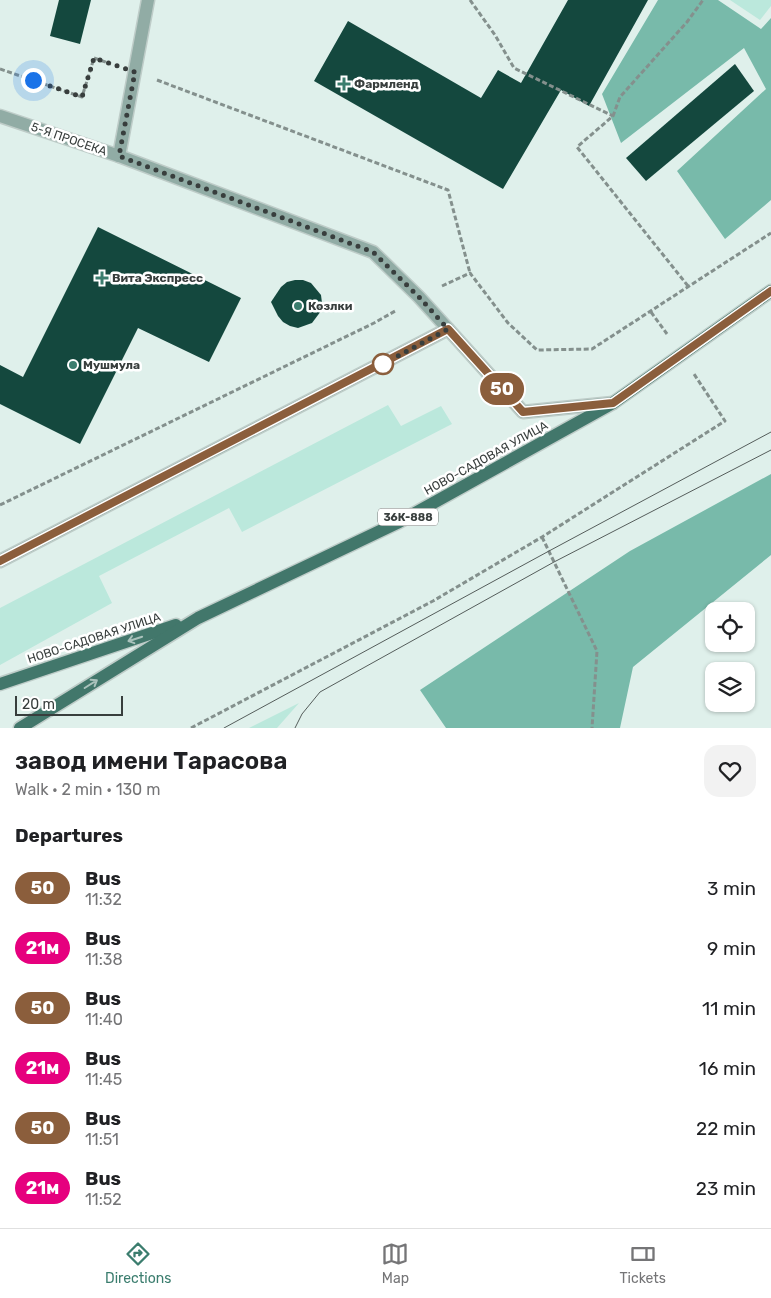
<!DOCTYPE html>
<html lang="en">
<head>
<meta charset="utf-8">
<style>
	body { margin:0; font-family:Rubik,sans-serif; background:#f2f2f2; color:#202124; height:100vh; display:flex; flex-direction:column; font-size:19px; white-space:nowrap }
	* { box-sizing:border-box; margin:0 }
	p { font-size:16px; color:#757577 }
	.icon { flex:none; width:28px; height:28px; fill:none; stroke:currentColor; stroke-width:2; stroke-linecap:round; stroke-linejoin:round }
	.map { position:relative; height:728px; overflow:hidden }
	.panel { display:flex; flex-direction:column; background:#fff; flex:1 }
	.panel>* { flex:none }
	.badge { padding:0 10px; border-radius:16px; font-size:18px; line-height:32px }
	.tools { position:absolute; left:705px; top:602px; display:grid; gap:10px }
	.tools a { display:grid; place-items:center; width:50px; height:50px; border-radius:10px; background:#fff; box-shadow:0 1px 4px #0004; font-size:25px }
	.scale { position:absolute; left:15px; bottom:12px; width:108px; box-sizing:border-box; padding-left:5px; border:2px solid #383e3d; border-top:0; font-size:14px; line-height:18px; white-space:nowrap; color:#383e3d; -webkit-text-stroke:4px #fff; paint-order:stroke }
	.you { position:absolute; width:25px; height:25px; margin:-12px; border:4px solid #fff; border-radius:50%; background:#1a73e8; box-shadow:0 0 0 8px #1a73e833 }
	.map>.badge { position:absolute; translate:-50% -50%; box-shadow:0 0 0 2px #fff }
	h2 { padding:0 15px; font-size:19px; line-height:45px }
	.round { display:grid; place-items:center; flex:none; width:52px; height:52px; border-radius:15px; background:#f2f2f2 }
	.overview { display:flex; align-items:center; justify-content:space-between; height:85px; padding:0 15px }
	h1 { font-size:24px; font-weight:600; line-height:38px }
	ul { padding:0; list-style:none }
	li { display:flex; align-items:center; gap:15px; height:60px; padding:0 15px }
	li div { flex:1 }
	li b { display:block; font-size:19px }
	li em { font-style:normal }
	li .badge { min-width:55px; font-weight:700; text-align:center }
	.tab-bar { display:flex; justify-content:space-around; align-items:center; height:70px; border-top:1px solid #e0e0e0; background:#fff; font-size:14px; color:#757577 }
	.tab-bar a { display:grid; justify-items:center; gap:2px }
	.tab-bar .current { color:#3b7d6e }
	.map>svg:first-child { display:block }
	.green { fill:#bbe8dc }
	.forest { fill:#78baaa }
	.building { fill:#14483e }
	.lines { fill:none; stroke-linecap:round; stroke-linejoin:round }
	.service-casing { stroke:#beccc8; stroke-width:15 }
	.minor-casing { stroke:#beccc8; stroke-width:15 }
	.tertiary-casing { stroke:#beccc8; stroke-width:15 }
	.primary-casing { stroke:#beccc8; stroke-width:15 }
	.path { stroke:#84908d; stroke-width:3; stroke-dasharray:5 2.5; stroke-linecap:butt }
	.service { stroke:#91aca5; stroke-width:12 }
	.minor { stroke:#91aca5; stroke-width:12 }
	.tertiary { stroke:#91aca5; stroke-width:12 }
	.primary { stroke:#42776b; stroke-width:12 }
	.tram { stroke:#555d5b; stroke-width:1 }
	.oneway { stroke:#aac2bc }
	.line-casing { stroke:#fff; stroke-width:11 }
	.line { stroke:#8b5e3c; stroke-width:8 }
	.walk { stroke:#383e3d; stroke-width:5; stroke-dasharray:0 9 }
	.poi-dot { fill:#3b7d6e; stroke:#fff; stroke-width:2 }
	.stop-dot { fill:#fff; stroke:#8b5e3c; stroke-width:2.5 }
	.labels { text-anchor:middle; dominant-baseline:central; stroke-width:5; stroke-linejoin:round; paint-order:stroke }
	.shield { fill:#fff; stroke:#747877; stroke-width:1 }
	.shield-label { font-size:11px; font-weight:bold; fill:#383e3d }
	.poi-label { font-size:12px; font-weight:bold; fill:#383e3d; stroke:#fff; text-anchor:start }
	.street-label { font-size:12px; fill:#383e3d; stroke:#fff }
</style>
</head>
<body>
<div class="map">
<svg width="771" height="728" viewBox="0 0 771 728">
	<rect width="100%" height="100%" fill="#dff0eb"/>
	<g class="green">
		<polygon points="730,0 771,0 771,6 760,20"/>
		<polygon points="388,405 401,426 441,406 452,424 242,532 229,508 99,576 112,603 0,665 0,608"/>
		<polygon points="299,703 277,728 249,728"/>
	</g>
	<g class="forest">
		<polygon points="658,0 718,0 761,29 771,18 771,200 725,239 677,171 766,89 744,48 621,143 602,94"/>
		<polygon points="771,474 771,555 633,667 620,728 446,728 420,690 630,551"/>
	</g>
	<g class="building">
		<polygon points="59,0 91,0 80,44 50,36"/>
		<polygon points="568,0 648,0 589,106 561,90 503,189 314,81 348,21 481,98 498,70 521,83"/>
		<polygon points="735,64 754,91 646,181 626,158"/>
		<polygon points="98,227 241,298 209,362 138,328 80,444 0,404 0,365 23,377"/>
		<polygon points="295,280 303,280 311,283 321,295 322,303 321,311 312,323 298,328 290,326 283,322 278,316 271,302 281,287 287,282"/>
	</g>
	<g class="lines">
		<defs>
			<polyline id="service" points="119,156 148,0"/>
			<polyline id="minor" points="0,116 119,156 373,252 419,297 448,329"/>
			<polyline id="tertiary" points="0,561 448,329 523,412 613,403"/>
			<g id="primary">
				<polyline points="0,684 176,625"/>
				<polyline points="20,728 198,618 399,522 613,403 771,291"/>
			</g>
		</defs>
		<use href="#service" class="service-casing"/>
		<use href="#minor" class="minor-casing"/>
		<use href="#tertiary" class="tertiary-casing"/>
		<use href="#primary" class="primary-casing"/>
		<g class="path">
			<polyline points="470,0 495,35 514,68 613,116"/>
			<polyline points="0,69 82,97 94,58 111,64"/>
			<polyline points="157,80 448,190 470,273"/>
			<polyline points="442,286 470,273 508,323 537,350 592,349 771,233"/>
			<polyline points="688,286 577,147 613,116 620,97 687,22 703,0"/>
			<polyline points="651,312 667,334"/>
			<polyline points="0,505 374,323 397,310"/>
			<polyline points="542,537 597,651 592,728"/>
			<polyline points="191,728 433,601 542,537 725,421 694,374"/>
		</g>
		<use href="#service" class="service"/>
		<use href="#minor" class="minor"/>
		<use href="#tertiary" class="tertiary"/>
		<use href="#primary" class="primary"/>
		<g class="tram">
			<polyline points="224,728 549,551 771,432"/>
			<polyline points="295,728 302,714 320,692 554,562 771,450"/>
		</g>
	</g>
	<defs><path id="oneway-shaft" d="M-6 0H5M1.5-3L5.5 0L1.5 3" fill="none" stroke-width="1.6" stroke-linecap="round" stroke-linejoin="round" transform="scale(1.25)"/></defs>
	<g class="oneway">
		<use href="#oneway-shaft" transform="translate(135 639) rotate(162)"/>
		<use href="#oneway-shaft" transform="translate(91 684) rotate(-32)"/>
	</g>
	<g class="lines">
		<defs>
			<polyline id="line" points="0,561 448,329 523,412 613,403 771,291"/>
		</defs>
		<use href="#line" class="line-casing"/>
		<use href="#line" class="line"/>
		<polyline class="walk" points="33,80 82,97 94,58 135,72 119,156 373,252 419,297 448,329 383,364"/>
	</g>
	<g class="poi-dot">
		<path d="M341.5 76.5h5v5h5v5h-5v5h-5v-5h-5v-5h5z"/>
		<path d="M99.5 270.5h5v5h5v5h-5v5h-5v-5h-5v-5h5z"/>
		<circle cx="298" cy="306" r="5"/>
		<circle cx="73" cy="365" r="5"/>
	</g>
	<circle class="stop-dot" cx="383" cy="364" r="10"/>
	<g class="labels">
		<rect class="shield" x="378" y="508.5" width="60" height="17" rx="4"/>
		<g class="shield-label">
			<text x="408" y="517">36К-888</text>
		</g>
		<g class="poi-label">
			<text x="354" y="84">Фармленд</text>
			<text x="112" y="278">Вита Экспресс</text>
			<text x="308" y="306">Козлки</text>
			<text x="83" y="365">Мушмула</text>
		</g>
		<g class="street-label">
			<text transform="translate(69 139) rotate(19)">5-Я ПРОСЕКА</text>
			<text transform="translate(486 458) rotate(-29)">НОВО-САДОВАЯ УЛИЦА</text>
			<text transform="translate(94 638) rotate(-18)">НОВО-САДОВАЯ УЛИЦА</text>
		</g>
	</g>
</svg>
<div class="tools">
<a><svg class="icon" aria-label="locate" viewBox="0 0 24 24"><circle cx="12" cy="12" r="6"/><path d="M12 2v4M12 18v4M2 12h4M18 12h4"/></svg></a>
<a><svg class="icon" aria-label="layers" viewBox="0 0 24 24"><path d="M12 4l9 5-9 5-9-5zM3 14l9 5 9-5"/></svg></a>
</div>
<div class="scale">20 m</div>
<div class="you" style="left:33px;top:80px"></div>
<b class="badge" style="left:502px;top:389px;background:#8b5e3c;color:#fff">50</b>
</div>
<section class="panel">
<div class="overview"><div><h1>завод имени Тарасова</h1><p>Walk · 2 min · 130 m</p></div><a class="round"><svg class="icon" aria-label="heart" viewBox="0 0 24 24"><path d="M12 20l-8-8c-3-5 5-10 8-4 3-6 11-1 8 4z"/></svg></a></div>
<h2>Departures</h2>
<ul>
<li><span class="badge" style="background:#8b5e3c;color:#fff">50</span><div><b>Bus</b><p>11:32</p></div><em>3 min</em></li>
<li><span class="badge" style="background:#e6007e;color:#fff">21м</span><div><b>Bus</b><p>11:38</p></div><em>9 min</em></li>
<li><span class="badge" style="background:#8b5e3c;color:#fff">50</span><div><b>Bus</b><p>11:40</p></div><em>11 min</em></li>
<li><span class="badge" style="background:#e6007e;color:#fff">21м</span><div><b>Bus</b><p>11:45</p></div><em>16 min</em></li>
<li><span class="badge" style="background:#8b5e3c;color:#fff">50</span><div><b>Bus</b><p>11:51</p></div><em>22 min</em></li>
<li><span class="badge" style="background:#e6007e;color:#fff">21м</span><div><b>Bus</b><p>11:52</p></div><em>23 min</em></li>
</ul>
</section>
<nav class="tab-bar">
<a class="current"><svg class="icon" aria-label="directions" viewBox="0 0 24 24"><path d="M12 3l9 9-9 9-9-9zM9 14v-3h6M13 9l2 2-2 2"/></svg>Directions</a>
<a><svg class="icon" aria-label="map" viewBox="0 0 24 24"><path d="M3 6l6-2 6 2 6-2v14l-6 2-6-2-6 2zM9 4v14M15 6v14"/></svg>Map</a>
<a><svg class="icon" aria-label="tickets" viewBox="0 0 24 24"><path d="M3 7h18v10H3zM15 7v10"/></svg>Tickets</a>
</nav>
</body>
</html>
